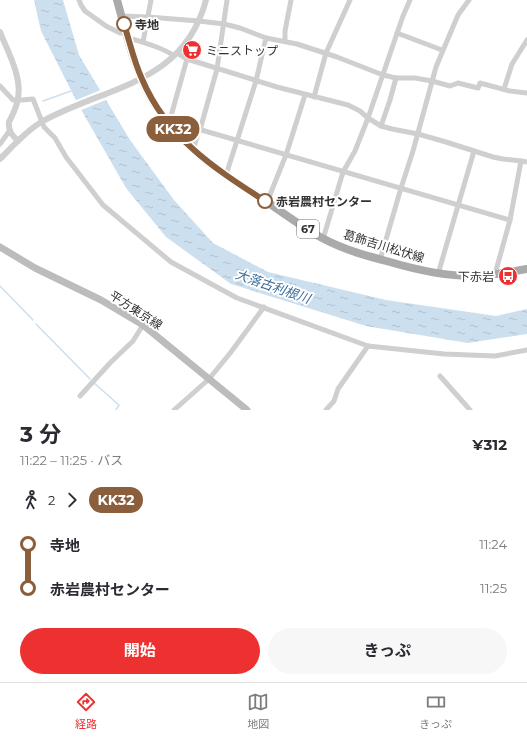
<!DOCTYPE html>
<html lang="ja">
<head>
<meta charset="utf-8">
<style>
	body { margin:0; font-family:Montserrat,"Noto Sans JP",sans-serif; background:#f7f7f7; color:#2b2b33; height:100vh; display:flex; flex-direction:column; font-size:15px; white-space:nowrap }
	* { box-sizing:border-box; margin:0 }
	p { font-size:13px; color:#7c7c81 }
	.icon { flex:none; width:22px; height:22px; fill:none; stroke:currentColor; stroke-width:2; stroke-linecap:round; stroke-linejoin:round }
	.map { position:relative; height:410px; overflow:hidden }
	.panel { display:flex; flex-direction:column; background:#fff; flex:1 }
	.panel>* { flex:none }
	.badge { padding:0 8px; border-radius:13px; font-size:14px; line-height:26px }
	.map>.badge { position:absolute; translate:-50% -50%; box-shadow:0 0 0 2px #fff }
	.legs { display:flex; align-items:center; gap:6px; height:44px; padding:0 20px; font-size:13px }
	.legs p { margin-inline-start:auto }
	.summary { display:flex; align-items:center; justify-content:space-between; height:68px; padding:0 20px }
	h1 { font-size:22px; font-weight:700; line-height:30px }
	.cta { display:flex; gap:8px; margin-top:auto; padding:8px 20px }
	.cta a { flex:1; height:46px; border-radius:24px; background:#ed3030; color:#fff; font-size:16px; font-weight:700; line-height:46px; text-align:center }
	.cta a+a { background:#f7f7f7; color:#2b2b33 }
	ul { padding:0 20px; list-style:none }
	li { display:flex; align-items:center; gap:14px; height:44px; font-size:15px }
	li i { display:grid; place-items:center; width:6px; height:100%; margin:0 5px; background:currentColor }
	li i::after { content:''; width:10px; height:10px; margin:-5px; border:3px solid; border-radius:50%; background:#fff }
	li p { margin-inline-start:auto }
	li:first-child i { background:linear-gradient(#0000 50%,currentColor 0) }
	li:last-child i { background:linear-gradient(currentColor 50%,#0000 0) }
	.tab-bar { display:flex; justify-content:space-around; align-items:center; height:56px; border-top:1px solid #e1e1e2; background:#fff; font-size:11px; color:#7c7c81 }
	.tab-bar a { display:grid; justify-items:center; gap:2px }
	.tab-bar .selected { color:#ed3030 }
	.map>svg:first-child { display:block }
	.water { fill:url(#water-ripples) }
	.pier { fill:#fff }
	.lines { fill:none; stroke-linecap:round; stroke-linejoin:round }
	.stream { stroke:#ccdfef; stroke-width:1.5 }
	.minor { stroke:#cfcfcf; stroke-width:5 }
	.tertiary { stroke:#cfcfcf; stroke-width:6 }
	.secondary { stroke:#bcbcbc; stroke-width:7 }
	.primary { stroke:#aaa; stroke-width:8 }
	.line-1-casing { stroke:#fff; stroke-width:9 }
	.line-1 { stroke:#8b5e3c; stroke-width:6 }
	.stop-1-dot { fill:#fff; stroke:#8b5e3c; stroke-width:2 }
	.labels { text-anchor:middle; dominant-baseline:central; stroke-width:4; stroke-linejoin:round; paint-order:stroke }
	.shield { fill:#fff; stroke:#707070; stroke-width:1 }
	.shield-label { font-size:11px; font-weight:bold; fill:#323232 }
	.stop-label { font-size:12px; font-weight:bold; fill:#323232; stroke:#fff; text-anchor:start }
	.poi-label { font-size:12px; fill:#323232; stroke:#fff; text-anchor:start }
	.street-label { font-size:12px; fill:#323232; stroke:#fff }
	.water-label { font-size:13px; font-style:italic; fill:#3b6d99; stroke:#fff }
</style>
</head>
<body>
<div class="map">
<svg width="527" height="410" viewBox="0 0 527 410">
	<defs>
		<pattern id="water-ripples" width="26" height="14" patternUnits="userSpaceOnUse"><rect width="26" height="14" fill="#ccdfef"/><path d="M2 4q2-2 4 0t4 0M15 11q2-2 4 0t4 0" fill="none" stroke="#b0c0cd"/></pattern>
	</defs>
	<rect width="100%" height="100%" fill="#fff"/>
	<polygon class="water" points="34,0 63,0 79,55 130,140 174,200 213,243 268,272 386,300 496,316 527,309 527,334 468,343 366,326 231,284 166,237 126,188 79,106 41,31"/>
	<polygon class="pier" points="103,89 108,99 79,111 74,101"/>
	<g class="lines">
		<g class="stream">
			<polyline points="43,101 71,91"/>
			<polyline points="0,286 33,320"/>
			<polyline points="36,324 90,379"/>
			<polyline points="94,383 119,405 116,410"/>
		</g>
		<g class="minor">
			<polyline points="79,0 81,5 85,11 106,26 120,33 127,32"/>
			<polyline points="122,16 148,17 199,21 224,24 240,28 266,38 297,44 337,57 383,75 396,78 415,78 432,81 450,86 458,83 478,88 480,83 510,91 527,93"/>
			<polyline points="397,33 442,50"/>
			<path d="M128 38C140 41 166 49 174 56"/>
			<polyline points="285,41 285,31 291,0"/>
			<polyline points="143,42 151,0"/>
			<polyline points="177,53 187,59 277,87 348,105 360,111 368,118 381,126 392,129 418,134 446,142 493,157 503,159 521,161 510,220 495,274"/>
			<polyline points="0,86 13,100 22,100 33,99 44,127 55,138 66,157 103,205 171,262 237,298 368,346 444,354 495,356 527,350"/>
			<polyline points="504,89 512,64 527,40"/>
			<polyline points="314,97 326,53 350,0"/>
			<polyline points="166,120 171,116 187,59"/>
			<polyline points="167,120 510,220"/>
			<polyline points="381,126 390,100 396,78"/>
			<polyline points="200,130 217,69 227,0"/>
			<polyline points="0,144 10,130"/>
			<polyline points="193,150 199,130"/>
			<polyline points="521,161 527,162"/>
			<polyline points="226,175 256,81 266,38"/>
			<polyline points="267,202 286,155 305,95"/>
			<polyline points="323,239 343,172 355,151 368,118 403,16 410,0"/>
			<polyline points="380,260 401,188 413,151 436,67 458,15 469,0"/>
			<polyline points="438,274 474,151"/>
			<polyline points="440,376 470,410"/>
			<polyline points="80,396 110,363 133,341 143,325"/>
			<polyline points="174,410 209,379 231,352 264,307"/>
			<polyline points="326,410 334,401 338,389 368,346"/>
		</g>
		<g class="tertiary">
			<path d="M0 32C8 52 22 77 18 98 17 107 13 114 9 122 8 131 12 135 18 141"/>
			<path d="M0 159C13 146 27 130 43 121 107 86 184 84 206 0"/>
		</g>
		<polyline class="secondary" points="0,247 35,268 101,300 143,325 247,410"/>
		<path class="primary" d="M117 0C127 36 135 73 155 105 180 145 219 172 258 196 280 210 301 227 324 239 345 250 367 256 390 262 417 270 444 276 473 276 491 276 509 272 527 269"/>
	</g>
	<g class="lines">
		<defs>
			<path id="line-1" d="M124 24C130 43 134 62 142 79 167 138 214 168 265 201"/>
		</defs>
		<use href="#line-1" class="line-1-casing"/>
		<use href="#line-1" class="line-1"/>
	</g>
	<defs>
		<symbol id="supermarket-disc" viewBox="-11 -11 22 22"><circle r="9.5" fill="#ed3030" stroke="#fff"/><path d="M-6-5.5h2.5l.6 2H6L4.5 2H-2.5L-4.4-4H-6ZM-1.5 3.2a1.3 1.3 0 1 0 .1 0ZM3 3.2a1.3 1.3 0 1 0 .1 0Z" fill="#fff"/></symbol>
		<symbol id="bus-disc" viewBox="-11 -11 22 22"><circle r="9.5" fill="#ed3030" stroke="#fff"/><path d="M-5-6H5V4H4V6H2V4H-2V6H-4V4H-5ZM-3.5-4V0h7V-4ZM-3.5 1.2v1.5H-2V1.2ZM2 1.2v1.5H3.5V1.2Z" fill="#fff"/></symbol>
	</defs>
	<g fill-rule="evenodd">
		<use href="#supermarket-disc" x="181" y="39" width="22" height="22"/>
		<use href="#bus-disc" x="497" y="265" width="22" height="22"/>
	</g>
	<g class="stop-1-dot">
		<circle cx="124" cy="24" r="7"/>
		<circle cx="265" cy="201" r="7"/>
	</g>
	<g class="labels">
		<rect class="shield" x="297" y="220" width="22" height="18" rx="3"/>
		<g class="shield-label">
			<text x="308" y="229">67</text>
		</g>
		<g class="stop-label">
			<text x="135" y="24">寺地</text>
			<text x="276" y="201">赤岩農村センター</text>
		</g>
		<g class="poi-label">
			<text x="206" y="50">ミニストップ</text>
			<text x="494" y="276" text-anchor="end">下赤岩</text>
		</g>
		<g class="street-label">
			<text transform="translate(384 246) rotate(17)">葛飾吉川松伏線</text>
			<text transform="translate(136 310) rotate(33)">平方東京線</text>
		</g>
		<g class="water-label">
			<text transform="translate(273 286) rotate(19)">大落古利根川</text>
		</g>
	</g>
</svg>
<b class="badge" style="left:173px;top:129px;background:#8b5e3c;color:#fff">KK32</b>
</div>
<section class="panel">
<div class="summary"><div><h1>3 分</h1><p>11:22 – 11:25 · バス</p></div><b>¥312</b></div>
<div class="legs"><svg class="icon" aria-label="walk" viewBox="0 0 24 24"><circle cx="13" cy="4" r="2"/><path d="M13 8l-2 6 4 7M11 14l-3 7M7 12l3-4h3l4 4"/></svg>2<svg class="icon" aria-label="forward" viewBox="0 0 24 24"><path d="M9 5l7 7-7 7"/></svg><b class="badge" style="background:#8b5e3c;color:#fff">KK32</b></div>
<ul>
<li><i style="color:#8b5e3c"></i><b>寺地</b><p>11:24</p></li>
<li><i style="color:#8b5e3c"></i><b>赤岩農村センター</b><p>11:25</p></li>
</ul>
<div class="cta"><a>開始</a><a>きっぷ</a></div>
</section>
<nav class="tab-bar">
<a class="selected"><svg class="icon" aria-label="directions" viewBox="0 0 24 24"><path d="M12 3l9 9-9 9-9-9zM9 14v-3h6M13 9l2 2-2 2"/></svg>経路</a>
<a><svg class="icon" aria-label="map" viewBox="0 0 24 24"><path d="M3 6l6-2 6 2 6-2v14l-6 2-6-2-6 2zM9 4v14M15 6v14"/></svg>地図</a>
<a><svg class="icon" aria-label="tickets" viewBox="0 0 24 24"><path d="M3 7h18v10H3zM15 7v10"/></svg>きっぷ</a>
</nav>
</body>
</html>
